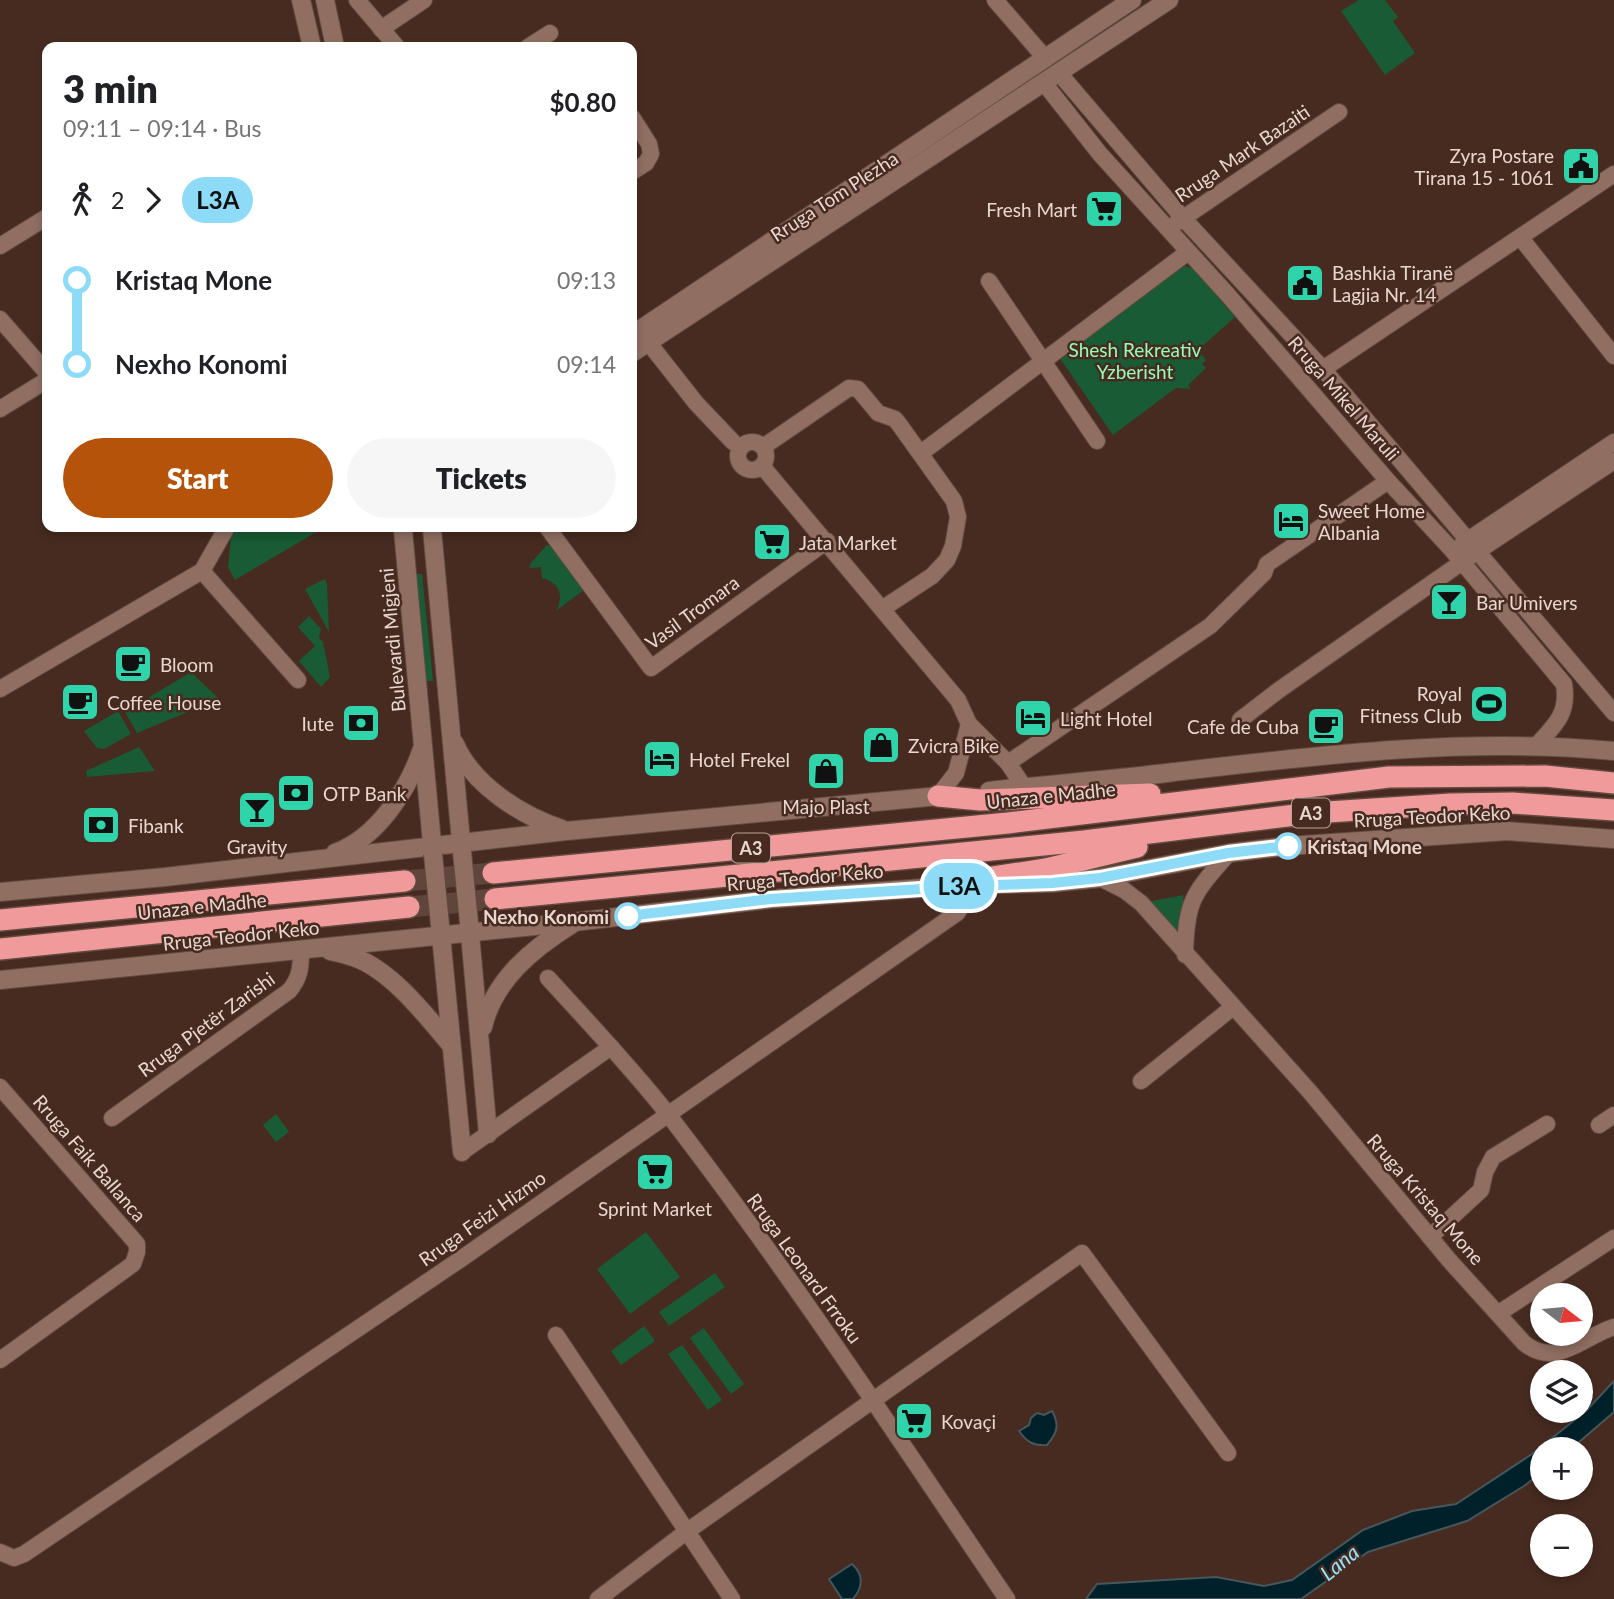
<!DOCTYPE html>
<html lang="en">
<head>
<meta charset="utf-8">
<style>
	body { margin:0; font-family:Lato,sans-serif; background:#f6f6f6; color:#202124; height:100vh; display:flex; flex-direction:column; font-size:26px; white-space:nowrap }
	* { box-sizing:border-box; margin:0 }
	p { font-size:23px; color:#757577 }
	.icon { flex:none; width:38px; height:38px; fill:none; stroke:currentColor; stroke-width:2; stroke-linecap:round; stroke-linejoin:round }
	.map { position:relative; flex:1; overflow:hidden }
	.side { position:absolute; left:42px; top:42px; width:595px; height:490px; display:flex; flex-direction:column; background:#fff; border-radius:14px; box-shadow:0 4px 10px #0003 }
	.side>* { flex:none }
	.badge { padding:0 14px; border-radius:23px; font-size:24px; line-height:46px }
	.needle { width:46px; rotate:106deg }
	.controls { position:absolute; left:1530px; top:1283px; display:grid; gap:14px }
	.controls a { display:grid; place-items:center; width:63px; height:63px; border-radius:50%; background:#fff; box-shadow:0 4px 10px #0003; font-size:35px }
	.map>.badge { position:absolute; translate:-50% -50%; box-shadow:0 0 0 4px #fff }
	.legs { display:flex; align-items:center; gap:10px; height:77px; padding:0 21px; font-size:23px }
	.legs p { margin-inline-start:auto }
	.headline { display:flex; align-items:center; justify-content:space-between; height:119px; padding:0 21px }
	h1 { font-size:38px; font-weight:800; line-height:52px }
	.action { display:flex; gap:14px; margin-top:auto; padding:14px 21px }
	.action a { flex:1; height:80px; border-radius:42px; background:#b45309; color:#fff; font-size:28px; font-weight:800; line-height:80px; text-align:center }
	.action a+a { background:#f6f6f6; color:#202124 }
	ul { padding:0 21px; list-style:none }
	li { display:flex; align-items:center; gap:24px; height:84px; font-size:26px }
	li i { display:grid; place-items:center; width:10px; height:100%; margin:0 9px; background:currentColor }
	li i::after { content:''; width:18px; height:18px; margin:-9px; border:5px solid; border-radius:50%; background:#fff }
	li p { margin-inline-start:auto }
	li:first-child i { background:linear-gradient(#0000 50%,currentColor 0) }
	li:last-child i { background:linear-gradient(currentColor 50%,#0000 0) }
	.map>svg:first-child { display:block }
	.green { fill:#185b35 }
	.water { fill:#00212a; stroke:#46575c; stroke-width:2 }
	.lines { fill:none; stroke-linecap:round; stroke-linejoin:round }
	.highway-tunnel { stroke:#5f453a; stroke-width:21; stroke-dasharray:21 10; stroke-linecap:butt }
	.street-casing { stroke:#624a40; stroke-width:18 }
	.secondary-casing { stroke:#624a40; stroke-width:20 }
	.highway-casing { stroke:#624a40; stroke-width:24 }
	.street { stroke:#906f62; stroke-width:16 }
	.secondary { stroke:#906f62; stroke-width:18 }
	.highway { stroke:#f19a9b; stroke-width:21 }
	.secondary-bridge-casing { stroke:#624a40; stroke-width:20; stroke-linecap:butt }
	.secondary-bridge { stroke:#906f62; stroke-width:18 }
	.line-1-casing { stroke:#fff; stroke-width:16 }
	.line-1 { stroke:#8edbf8; stroke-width:10 }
	.stop-1-dot { fill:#fff; stroke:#8edbf8; stroke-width:3.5 }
	.labels { text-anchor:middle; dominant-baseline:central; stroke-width:5; stroke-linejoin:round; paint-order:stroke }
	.shield { fill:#472b20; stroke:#b8a39a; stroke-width:2 }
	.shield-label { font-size:18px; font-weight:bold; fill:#e9d6cf }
	.street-label { font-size:19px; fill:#e9d6cf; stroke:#472b20 }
	.poi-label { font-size:19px; fill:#e9d6cf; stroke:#472b20; text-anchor:start }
	.park-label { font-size:19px; fill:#95fdb9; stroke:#472b20 }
	.stop-label { font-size:19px; font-weight:bold; fill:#e9d6cf; stroke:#472b20; text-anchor:start }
	.water-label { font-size:21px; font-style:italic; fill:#95e3f9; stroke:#472b20 }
</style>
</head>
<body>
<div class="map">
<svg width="1614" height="1599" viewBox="0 0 1614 1599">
	<rect width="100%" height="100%" fill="#472b20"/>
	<g class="green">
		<polygon points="1359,0 1385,0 1398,17 1393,21 1415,53 1385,75 1341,11"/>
		<polygon points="1184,266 1193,268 1235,317 1198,350 1206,360 1202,364 1206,368 1188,385 1191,389 1176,388 1113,435 1059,357"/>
		<polygon points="316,527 318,531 235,580 228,567 231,537 237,529"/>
		<path d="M547 545 551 546 585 589 556 611C565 596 559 582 542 578L541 567 530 568V564Z"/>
		<polygon points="415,574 422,574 433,681 425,681"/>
		<polygon points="325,579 327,585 329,632 305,589"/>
		<polygon points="309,616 321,629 319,638 323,642 330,677 321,687 299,661 315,646 298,627"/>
		<polygon points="191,672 219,699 137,733 125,712"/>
		<polygon points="118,711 131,734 104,749 97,748 84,731"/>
		<polygon points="139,747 155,771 87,777 86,771"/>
		<polygon points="1184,895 1178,940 1147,902"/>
		<polygon points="276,1114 289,1132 276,1142 263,1125"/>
		<polygon points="646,1232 680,1277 630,1314 597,1269"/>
		<polygon points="715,1273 725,1287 669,1326 659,1312"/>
		<polygon points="644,1326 655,1341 621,1365 611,1351"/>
		<polygon points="704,1328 744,1384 731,1394 690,1338"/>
		<polygon points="682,1345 722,1400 708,1410 668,1354"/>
	</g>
	<g class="water">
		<polygon points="1614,1381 1614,1412 1571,1449 1542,1449 1542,1472 1524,1486 1467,1521 1368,1552 1301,1599 1086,1599 1097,1584 1216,1577 1264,1586 1292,1580 1363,1530 1412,1511 1456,1504 1532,1454 1586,1411"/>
		<path d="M1052 1411C1060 1425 1057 1433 1047 1445 1033 1446 1027 1442 1019 1431L1029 1425 1031 1418 1037 1413 1044 1415Z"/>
		<path d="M852 1564C864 1575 863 1587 853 1599H842L829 1579Z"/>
	</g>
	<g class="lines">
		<g class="highway-tunnel">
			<polyline points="405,881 493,873"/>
			<polyline points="409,907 495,899"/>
		</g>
		<defs>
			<g id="street">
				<polyline points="357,0 397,47"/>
				<polyline points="995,0 1046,59"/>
				<polyline points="381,29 424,0"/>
				<polyline points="528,47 550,33"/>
				<polyline points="1059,73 1183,218 1323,369 1614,713"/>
				<path d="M1044 83 1100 154 1228 295 1388 481 1452 550 1564 684C1569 715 1554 726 1535 747"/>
				<polyline points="632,117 649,144 651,154 646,163 632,172"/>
				<polyline points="1176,223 1339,112"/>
				<polyline points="1520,237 1614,356"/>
				<polyline points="0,246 47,217"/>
				<polyline points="989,281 1097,441"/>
				<polyline points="0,319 47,373"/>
				<polyline points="648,342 696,403 733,442"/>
				<polyline points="1323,369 1614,174"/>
				<polyline points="0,409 47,380"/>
				<circle cx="752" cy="456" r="14"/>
				<polyline points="763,447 849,388 858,389 878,413 895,419 899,424 954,501 958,517 953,546 947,560 932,576 882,609"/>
				<polyline points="921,453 1188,252"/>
				<polyline points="762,466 958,700 969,724 1008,763 1024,787"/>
				<polyline points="547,527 651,668 827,541"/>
				<polyline points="1462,544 1614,442"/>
				<polyline points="202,571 298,680"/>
				<polyline points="0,689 202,571 227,527"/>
				<polyline points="1240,720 1279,690 1478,551 1614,461"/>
				<polyline points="1008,763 1210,626 1264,573 1267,564 1388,481"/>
				<polyline points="938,796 956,773 969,724"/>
				<path d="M1100 878 1124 890 1141 903 1310 1092 1449 1260 1524 1343C1556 1369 1582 1337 1614 1327"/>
				<path d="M1185 955C1186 899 1194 893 1229 853"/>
				<path d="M548 978C588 1022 630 1066 667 1113 788 1270 896 1435 1007 1599"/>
				<polyline points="1141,1081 1233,1007"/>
				<polyline points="0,1087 137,1244 137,1252 133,1264 0,1360"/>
				<path d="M112 1118 289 991C300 978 301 968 301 950"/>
				<polyline points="1599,1125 1614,1115"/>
				<polyline points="462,1152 611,1047"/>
				<polyline points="1430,1237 1481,1190 1485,1172 1493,1157 1547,1124"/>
				<polyline points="1499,1313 1614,1238"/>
				<polyline points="556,1335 732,1599"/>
				<polyline points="0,1552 14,1558 24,1554 458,1261 957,913 965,901 966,885"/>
				<polyline points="598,1599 686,1532 1082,1253 1228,1453"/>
			</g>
			<g id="secondary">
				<polyline points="301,0 312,47"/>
				<polyline points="325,0 335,47"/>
				<polyline points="632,335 1132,0"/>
				<polyline points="632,353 1169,0"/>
				<polyline points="432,529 462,852"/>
				<polyline points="403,530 433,854"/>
				<path d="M455 744C473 785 520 815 562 829"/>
				<path d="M989 791C1050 784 1112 780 1174 772 1320 755 1467 737 1614 751"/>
				<path d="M335 853C377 838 408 790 422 749"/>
				<polyline points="0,892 165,877 566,831 950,795"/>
				<polyline points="469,923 488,1134"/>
				<polyline points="440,925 462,1152"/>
				<path d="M330 951C339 953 348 955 356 958 393 972 427 1017 451 1045"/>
				<polyline points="0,980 574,922 771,899 966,885 1052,883 1100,878 1229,853 1288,846 1507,831 1614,839"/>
				<path d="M483 1027C494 980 532 949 572 924"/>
			</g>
			<g id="highway">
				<polyline points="938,796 980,800 1150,794"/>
				<polyline points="493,873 1008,823 1389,777 1545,776 1614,783"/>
				<polyline points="966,885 980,879 1046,869 1137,847"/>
				<polyline points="495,899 1084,841 1312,813 1451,804 1513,803 1614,810"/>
				<polyline points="0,920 405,881"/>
				<polyline points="0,949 409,907"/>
			</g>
		</defs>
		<use href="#street" class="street-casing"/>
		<use href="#secondary" class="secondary-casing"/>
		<use href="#highway" class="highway-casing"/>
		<use href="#street" class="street"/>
		<use href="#secondary" class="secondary"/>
		<use href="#highway" class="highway"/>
		<defs>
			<g id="secondary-bridge">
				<polyline points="462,852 469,923"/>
				<polyline points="433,854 440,925"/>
			</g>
		</defs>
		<use href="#secondary-bridge" class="secondary-bridge-casing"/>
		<use href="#secondary-bridge" class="secondary-bridge"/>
	</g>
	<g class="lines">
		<defs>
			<polyline id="line-1" points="628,916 771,899 966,886 1052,883 1100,878 1228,853 1288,846"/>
		</defs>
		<use href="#line-1" class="line-1-casing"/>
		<use href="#line-1" class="line-1"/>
	</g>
	<defs>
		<symbol id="civic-square" viewBox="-11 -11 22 22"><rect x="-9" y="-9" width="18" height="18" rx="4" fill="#2fd4aa" stroke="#472b20"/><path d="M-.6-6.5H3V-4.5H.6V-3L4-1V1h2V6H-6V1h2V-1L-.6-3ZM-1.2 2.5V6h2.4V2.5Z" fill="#111"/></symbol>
		<symbol id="supermarket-square" viewBox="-11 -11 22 22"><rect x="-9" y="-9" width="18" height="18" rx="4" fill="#2fd4aa" stroke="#472b20"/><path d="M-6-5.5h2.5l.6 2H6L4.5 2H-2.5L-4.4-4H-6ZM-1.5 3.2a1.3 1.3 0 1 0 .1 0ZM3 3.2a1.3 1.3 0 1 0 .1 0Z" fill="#111"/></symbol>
		<symbol id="hotel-square" viewBox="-11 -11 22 22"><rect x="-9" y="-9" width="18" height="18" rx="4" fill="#2fd4aa" stroke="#472b20"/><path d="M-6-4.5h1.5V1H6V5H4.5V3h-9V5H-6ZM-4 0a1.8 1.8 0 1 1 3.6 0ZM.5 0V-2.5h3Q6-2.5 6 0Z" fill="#111"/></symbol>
		<symbol id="bar-square" viewBox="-11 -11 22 22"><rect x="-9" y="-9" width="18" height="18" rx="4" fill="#2fd4aa" stroke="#472b20"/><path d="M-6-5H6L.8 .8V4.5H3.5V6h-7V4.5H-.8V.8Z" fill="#111"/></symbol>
		<symbol id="cafe-square" viewBox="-11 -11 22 22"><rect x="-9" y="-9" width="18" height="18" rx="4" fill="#2fd4aa" stroke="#472b20"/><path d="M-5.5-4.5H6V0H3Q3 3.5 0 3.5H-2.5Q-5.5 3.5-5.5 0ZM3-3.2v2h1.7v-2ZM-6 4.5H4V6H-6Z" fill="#111"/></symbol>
		<symbol id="stadium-square" viewBox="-11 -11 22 22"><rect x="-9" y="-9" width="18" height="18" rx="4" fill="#2fd4aa" stroke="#472b20"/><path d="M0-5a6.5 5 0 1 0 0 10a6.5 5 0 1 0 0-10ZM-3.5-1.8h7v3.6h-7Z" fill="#111"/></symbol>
		<symbol id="bank-square" viewBox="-11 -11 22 22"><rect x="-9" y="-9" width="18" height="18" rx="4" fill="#2fd4aa" stroke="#472b20"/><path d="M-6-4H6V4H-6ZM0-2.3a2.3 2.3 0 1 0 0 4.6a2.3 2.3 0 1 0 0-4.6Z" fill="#111"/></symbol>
		<symbol id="shop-square" viewBox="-11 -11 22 22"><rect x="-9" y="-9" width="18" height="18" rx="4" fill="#2fd4aa" stroke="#472b20"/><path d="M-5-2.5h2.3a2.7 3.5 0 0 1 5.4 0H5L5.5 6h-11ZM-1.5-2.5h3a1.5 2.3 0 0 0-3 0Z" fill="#111"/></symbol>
	</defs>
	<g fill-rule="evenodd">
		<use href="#civic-square" x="1559" y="144" width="44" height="44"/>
		<use href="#supermarket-square" x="1082" y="187" width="44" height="44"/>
		<use href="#civic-square" x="1283" y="261" width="44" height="44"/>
		<use href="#hotel-square" x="1269" y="499" width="44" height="44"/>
		<use href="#supermarket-square" x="750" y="520" width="44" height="44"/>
		<use href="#bar-square" x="1427" y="580" width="44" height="44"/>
		<use href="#cafe-square" x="111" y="642" width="44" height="44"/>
		<use href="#cafe-square" x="58" y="680" width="44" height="44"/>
		<use href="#stadium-square" x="1467" y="682" width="44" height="44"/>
		<use href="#hotel-square" x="1011" y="696" width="44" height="44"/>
		<use href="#bank-square" x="339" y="701" width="44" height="44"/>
		<use href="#cafe-square" x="1304" y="704" width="44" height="44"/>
		<use href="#shop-square" x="859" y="723" width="44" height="44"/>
		<use href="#hotel-square" x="640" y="737" width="44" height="44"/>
		<use href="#shop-square" x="804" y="749" width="44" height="44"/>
		<use href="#bank-square" x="274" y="771" width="44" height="44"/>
		<use href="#bar-square" x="235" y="788" width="44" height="44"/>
		<use href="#bank-square" x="79" y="803" width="44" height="44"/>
		<use href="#supermarket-square" x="633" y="1150" width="44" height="44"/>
		<use href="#supermarket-square" x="892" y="1399" width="44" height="44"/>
	</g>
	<g class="stop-1-dot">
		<circle cx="1288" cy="846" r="12"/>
		<circle cx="628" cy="916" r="12"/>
	</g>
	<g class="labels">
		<g class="shield">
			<rect x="1292" y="798.5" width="38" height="29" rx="5"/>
			<rect x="732" y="833.5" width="38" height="29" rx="5"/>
		</g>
		<g class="shield-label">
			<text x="1311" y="813">A3</text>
			<text x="751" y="848">A3</text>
		</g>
		<g class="street-label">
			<text transform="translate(1242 153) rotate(-34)">Rruga Mark Bazaiti</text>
			<text transform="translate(834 196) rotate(-33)">Rruga Tom Plezha</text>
			<text transform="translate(1344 398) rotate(49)">Rruga Mikel Maruli</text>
			<text transform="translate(692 612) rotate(-36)">Vasil Tromara</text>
			<text transform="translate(392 640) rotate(-95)">Bulevardi Migjeni</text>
			<text transform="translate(1051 795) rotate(-6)">Unaza e Madhe</text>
			<text transform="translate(1432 816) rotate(-3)">Rruga Teodor Keko</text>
			<text transform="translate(805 877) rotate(-5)">Rruga Teodor Keko</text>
			<text transform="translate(202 906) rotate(-6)">Unaza e Madhe</text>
			<text transform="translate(241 935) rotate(-6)">Rruga Teodor Keko</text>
			<text transform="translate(206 1024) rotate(-36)">Rruga Pjetër Zarishi</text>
			<text transform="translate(90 1158) rotate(49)">Rruga Faik Ballanca</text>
			<text transform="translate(1426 1199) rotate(49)">Rruga Kristaq Mone</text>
			<text transform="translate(482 1218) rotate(-35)">Rruga Feizi Hizmo</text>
			<text transform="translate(805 1268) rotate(54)">Rruga Leonard Frroku</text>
		</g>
		<g class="poi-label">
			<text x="1554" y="155" text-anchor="end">Zyra Postare<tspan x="1554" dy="22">Tirana 15 - 1061</tspan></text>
			<text x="1077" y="209" text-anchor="end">Fresh Mart</text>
			<text x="1332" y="272">Bashkia Tiranë<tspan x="1332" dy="22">Lagjia Nr. 14</tspan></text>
			<text x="1318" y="510">Sweet Home<tspan x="1318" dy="22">Albania</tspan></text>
			<text x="799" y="542">Jata Market</text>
			<text x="1476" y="602">Bar Umivers</text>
			<text x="160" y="664">Bloom</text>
			<text x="1462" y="693" text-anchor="end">Royal<tspan x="1462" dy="22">Fitness Club</tspan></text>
			<text x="107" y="702">Coffee House</text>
			<text x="1060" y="718">Light Hotel</text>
			<text x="334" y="723" text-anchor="end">Iute</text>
			<text x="1299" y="726" text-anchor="end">Cafe de Cuba</text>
			<text x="908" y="745">Zvicra Bike</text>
			<text x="689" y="759">Hotel Frekel</text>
			<text x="323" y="793">OTP Bank</text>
			<text x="826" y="806" text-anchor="middle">Majo Plast</text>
			<text x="128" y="825">Fibank</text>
			<text x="257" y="846" text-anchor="middle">Gravity</text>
			<text x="655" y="1208" text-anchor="middle">Sprint Market</text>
			<text x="941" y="1421">Kovaçi</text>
		</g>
		<g class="park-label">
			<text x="1135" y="349">Shesh Rekreativ<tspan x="1135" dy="22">Yzberisht</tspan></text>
		</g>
		<g class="stop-label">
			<text x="1307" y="846">Kristaq Mone</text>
			<text x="609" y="916" text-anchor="end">Nexho Konomi</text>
		</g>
		<g class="water-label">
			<text transform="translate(1339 1562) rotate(-39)">Lana</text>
		</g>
	</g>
</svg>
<div class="controls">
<a><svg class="needle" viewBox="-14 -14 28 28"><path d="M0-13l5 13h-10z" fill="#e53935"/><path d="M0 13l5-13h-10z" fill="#757577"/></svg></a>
<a><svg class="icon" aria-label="layers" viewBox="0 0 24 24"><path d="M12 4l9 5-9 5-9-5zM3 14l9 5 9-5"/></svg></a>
<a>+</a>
<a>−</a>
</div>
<b class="badge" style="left:959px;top:886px;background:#8edbf8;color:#111">L3A</b>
<section class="side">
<div class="headline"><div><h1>3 min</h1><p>09:11 – 09:14 · Bus</p></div><b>$0.80</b></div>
<div class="legs"><svg class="icon" aria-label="walk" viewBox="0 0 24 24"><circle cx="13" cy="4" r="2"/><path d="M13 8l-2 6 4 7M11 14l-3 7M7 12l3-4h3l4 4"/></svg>2<svg class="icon" aria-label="forward" viewBox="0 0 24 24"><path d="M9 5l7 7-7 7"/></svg><b class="badge" style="background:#8edbf8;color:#111">L3A</b></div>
<ul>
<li><i style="color:#8edbf8"></i><b>Kristaq Mone</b><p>09:13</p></li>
<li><i style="color:#8edbf8"></i><b>Nexho Konomi</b><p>09:14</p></li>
</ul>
<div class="action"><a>Start</a><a>Tickets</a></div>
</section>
</div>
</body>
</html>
